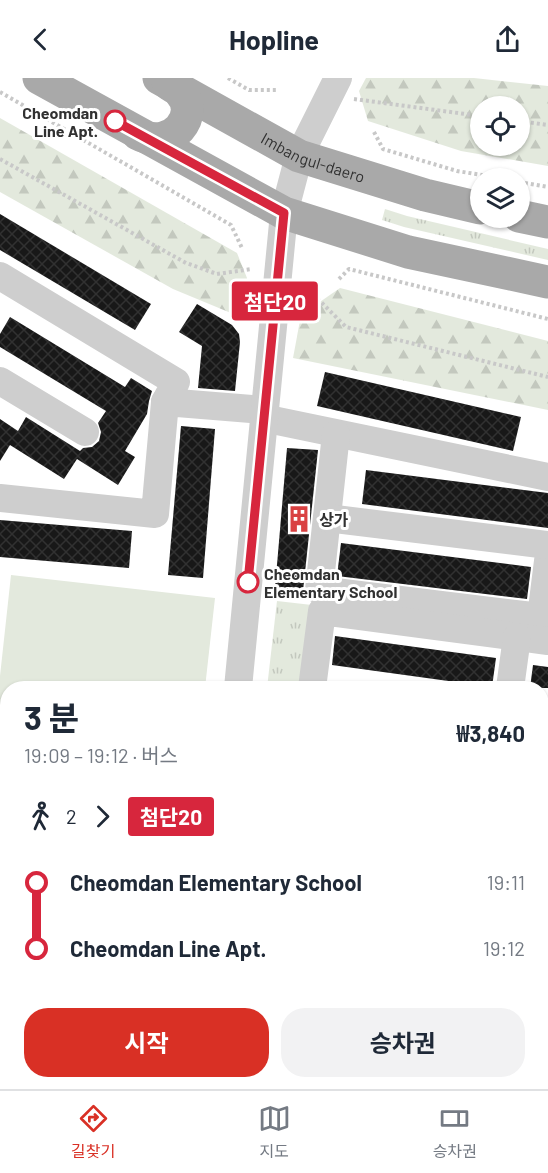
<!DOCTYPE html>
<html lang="ko">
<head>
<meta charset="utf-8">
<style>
	body { margin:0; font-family:Barlow,"Noto Sans KR",sans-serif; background:#f2f2f3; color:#1f2937; height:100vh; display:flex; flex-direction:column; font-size:22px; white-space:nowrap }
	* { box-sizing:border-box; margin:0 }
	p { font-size:20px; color:#747a83 }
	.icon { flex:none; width:33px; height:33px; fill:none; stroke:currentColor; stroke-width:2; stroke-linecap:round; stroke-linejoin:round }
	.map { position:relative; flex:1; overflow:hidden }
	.sheet { position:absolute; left:0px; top:603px; width:549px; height:408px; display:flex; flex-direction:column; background:#fff; border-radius:24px 24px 0 0; box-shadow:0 2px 4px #0004 }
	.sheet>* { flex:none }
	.badge { padding:0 12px; border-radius:4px; font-size:21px; line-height:39px }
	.buttons { position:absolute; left:470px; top:18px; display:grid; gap:12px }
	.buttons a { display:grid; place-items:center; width:60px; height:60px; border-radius:50%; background:#fff; box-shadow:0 2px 4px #0004; font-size:30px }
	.map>.badge { position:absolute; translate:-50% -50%; box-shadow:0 0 0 3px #fff }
	.legs { display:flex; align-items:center; gap:9px; height:66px; padding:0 24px; font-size:20px }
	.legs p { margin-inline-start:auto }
	.headline { display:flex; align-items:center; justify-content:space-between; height:102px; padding:0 24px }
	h1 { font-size:33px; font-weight:700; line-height:45px }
	.action { display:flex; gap:12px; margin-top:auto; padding:12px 24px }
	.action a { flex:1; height:69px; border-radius:24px; background:#d93025; color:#fff; font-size:24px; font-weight:700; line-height:69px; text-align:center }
	.action a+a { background:#f2f2f3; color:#1f2937 }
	ul { padding:0 24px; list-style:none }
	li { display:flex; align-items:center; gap:21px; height:66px; font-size:22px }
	li i { display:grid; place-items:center; width:9px; height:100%; margin:0 8px; background:currentColor }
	li i::after { content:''; width:15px; height:15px; margin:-8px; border:4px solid; border-radius:50%; background:#fff }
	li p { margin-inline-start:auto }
	li:first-child i { background:linear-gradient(#0000 50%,currentColor 0) }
	li:last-child i { background:linear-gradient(currentColor 50%,#0000 0) }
	header { display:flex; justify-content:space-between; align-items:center; height:78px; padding:0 24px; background:#fff; font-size:27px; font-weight:700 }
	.dock { display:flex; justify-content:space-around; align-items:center; height:84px; border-top:2px solid #e0e1e3; background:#fff; font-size:16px; color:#747a83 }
	.dock a { display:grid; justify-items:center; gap:3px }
	.dock .active { color:#d93025 }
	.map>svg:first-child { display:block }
	.grass { fill:url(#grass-tufts) }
	.forest { fill:url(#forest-firs); fill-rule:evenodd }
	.garden { fill:#e3e9dd }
	.building { fill:url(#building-cross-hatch) }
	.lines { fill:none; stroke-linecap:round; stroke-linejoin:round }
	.path { stroke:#c8c8c8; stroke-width:4; stroke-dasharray:3 3; stroke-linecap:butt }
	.minor { stroke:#cecece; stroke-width:28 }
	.major { stroke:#a9a9a9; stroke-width:33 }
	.line-1-casing { stroke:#fff; stroke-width:14 }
	.line-1 { stroke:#d7263d; stroke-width:9 }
	.stop-1-dot { fill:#fff; stroke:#d7263d; stroke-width:3 }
	.labels { text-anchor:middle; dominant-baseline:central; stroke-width:6; stroke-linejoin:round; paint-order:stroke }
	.stop-label { font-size:16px; font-weight:bold; fill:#313131; stroke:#fff; text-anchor:end }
	.street-label { font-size:16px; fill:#313131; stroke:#fff }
	.poi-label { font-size:16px; font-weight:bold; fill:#313131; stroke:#fff; text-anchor:start }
</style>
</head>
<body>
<header><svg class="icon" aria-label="back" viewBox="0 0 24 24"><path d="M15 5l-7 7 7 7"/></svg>Hopline<svg class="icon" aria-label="share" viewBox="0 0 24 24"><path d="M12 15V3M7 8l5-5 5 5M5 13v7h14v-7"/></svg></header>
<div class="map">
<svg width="548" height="1011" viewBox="0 0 548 1011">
	<defs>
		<pattern id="grass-tufts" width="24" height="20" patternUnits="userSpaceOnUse" patternTransform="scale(1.5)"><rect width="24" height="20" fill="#e3e9dd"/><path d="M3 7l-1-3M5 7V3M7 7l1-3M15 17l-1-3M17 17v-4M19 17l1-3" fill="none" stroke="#c3c8be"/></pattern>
		<pattern id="forest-firs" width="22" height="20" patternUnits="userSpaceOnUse" patternTransform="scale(1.5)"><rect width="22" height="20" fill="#e3e9dd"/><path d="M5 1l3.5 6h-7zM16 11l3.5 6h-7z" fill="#c3c8be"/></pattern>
		<pattern id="building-cross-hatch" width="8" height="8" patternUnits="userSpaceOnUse" patternTransform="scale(1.5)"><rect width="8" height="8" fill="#181818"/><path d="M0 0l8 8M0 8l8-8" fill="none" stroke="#313131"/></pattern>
	</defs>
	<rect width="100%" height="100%" fill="#fff"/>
	<g class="grass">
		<polygon points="385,131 407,138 548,171 548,182 404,149 382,142"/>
		<polygon points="277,523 312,527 302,610 267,610"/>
		<polygon points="0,988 7,989 8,1004 90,1004 89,1011 0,1011"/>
	</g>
	<g class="forest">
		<path d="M366 0H474L548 8V88L461 73 368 43 359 13ZM519 28V68H480V28Z"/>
		<polygon points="0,40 237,175 247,200 243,240 173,211 0,114"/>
		<polygon points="340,210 548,263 548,332 293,280 301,237"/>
	</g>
	<polygon class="garden" points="11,497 215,520 205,610 8,610 7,647 0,646 0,598"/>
	<g class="building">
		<polygon points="0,136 151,226 135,252 0,172"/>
		<polygon points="197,226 232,247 239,256 240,264 235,313 198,310 202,268 179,254"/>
		<polygon points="10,239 125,309 131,300 152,313 149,323 147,336 125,373 135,379 118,407 77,381 64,401 10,367 0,383 0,341 18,353 26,339 80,373 83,370 92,369 99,363 101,354 98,345 106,333 0,269 0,256"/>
		<polygon points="325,294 521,339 513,373 317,328"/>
		<polygon points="181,348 215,351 203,500 168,497"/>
		<polygon points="287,370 318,372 303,513 275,510"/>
		<polygon points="366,392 548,415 548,450 362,426"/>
		<polygon points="0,442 132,453 129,490 0,479"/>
		<polygon points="341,465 531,489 527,521 337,498"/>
		<polygon points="335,558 496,580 492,609 332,587"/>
		<polygon points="533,587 548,589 548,610 530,610"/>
	</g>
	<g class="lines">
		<g class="path">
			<polyline points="228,0 249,12 276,12"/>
			<polyline points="0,14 231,147 242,170"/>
			<polyline points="354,21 480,38"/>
			<polyline points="519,43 548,47"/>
			<polyline points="374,54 383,71 457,93 500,100"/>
			<polyline points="0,81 186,185 217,196 252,191"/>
			<polyline points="519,104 548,109"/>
			<polyline points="339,201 349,191 548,241"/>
			<polyline points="309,212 346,249 548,299"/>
			<polyline points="0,680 8,681"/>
			<polyline points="0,1010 8,1011"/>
		</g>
		<g class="minor">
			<polyline points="0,198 176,304 165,324"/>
			<polyline points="0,303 85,354"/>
			<polyline points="263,340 548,399"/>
			<polyline points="336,356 319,512 541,539 548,483"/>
			<polyline points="0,420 155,436 165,324 264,332"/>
			<polyline points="327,440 548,467"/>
			<polyline points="238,610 284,135 299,78 338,0"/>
			<polyline points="312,610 322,533 548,563"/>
			<polyline points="510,610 517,559"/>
			<polyline points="542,648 548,648"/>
			<polyline points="542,728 548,729"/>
			<polyline points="542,813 548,814"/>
			<polyline points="0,843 8,844"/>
			<polyline points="542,917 548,918"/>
			<polyline points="0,963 8,964"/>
			<polyline points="102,1011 103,1004"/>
			<polyline points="187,1011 189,1004"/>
			<polyline points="281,1011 282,1004"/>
			<polyline points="544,1011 548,977"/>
		</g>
		<g class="major">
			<polyline points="39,0 284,135 408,174 548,204"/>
			<path id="s1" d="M159 0 299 78 425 117 480 130"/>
			<path d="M138 56C172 74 201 37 180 14 177 10 171 8 168 5"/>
			<polyline points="519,138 548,144"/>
		</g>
	</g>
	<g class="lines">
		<defs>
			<polyline id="line-1" points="115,43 284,135 248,504"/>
		</defs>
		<use href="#line-1" class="line-1-casing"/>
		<use href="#line-1" class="line-1"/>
	</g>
	<defs>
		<symbol id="building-bare" viewBox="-9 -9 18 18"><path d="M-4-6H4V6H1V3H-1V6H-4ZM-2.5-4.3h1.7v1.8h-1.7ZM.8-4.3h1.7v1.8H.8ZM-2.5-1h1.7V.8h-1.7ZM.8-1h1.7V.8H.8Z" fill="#d94142" stroke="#fff" stroke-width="2.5" paint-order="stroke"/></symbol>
	</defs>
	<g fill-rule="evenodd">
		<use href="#building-bare" x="280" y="422" width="38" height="38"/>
	</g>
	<g class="stop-1-dot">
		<circle cx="115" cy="43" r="10"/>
		<circle cx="248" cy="504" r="10"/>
	</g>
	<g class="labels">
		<g class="stop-label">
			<text x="98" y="34">Cheomdan<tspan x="98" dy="18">Line Apt.</tspan></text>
			<text x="264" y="495" text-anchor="start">Cheomdan<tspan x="264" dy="18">Elementary School</tspan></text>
		</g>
		<g class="street-label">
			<text stroke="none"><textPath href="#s1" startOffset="174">Imbangul-daero</textPath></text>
		</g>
		<g class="poi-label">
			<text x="319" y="441">상가</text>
		</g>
	</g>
</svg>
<div class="buttons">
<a><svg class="icon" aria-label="locate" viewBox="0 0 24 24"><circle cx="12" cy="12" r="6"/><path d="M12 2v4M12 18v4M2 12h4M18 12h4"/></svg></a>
<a><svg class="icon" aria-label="layers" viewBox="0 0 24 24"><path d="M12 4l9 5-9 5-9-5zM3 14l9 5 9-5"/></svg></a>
</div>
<b class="badge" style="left:275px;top:223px;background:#d7263d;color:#fff">첨단20</b>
<section class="sheet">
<div class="headline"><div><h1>3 분</h1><p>19:09 – 19:12 · 버스</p></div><b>₩3,840</b></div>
<div class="legs"><svg class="icon" aria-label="walk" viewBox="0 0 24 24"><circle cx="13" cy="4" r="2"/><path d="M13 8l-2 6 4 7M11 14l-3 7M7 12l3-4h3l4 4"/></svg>2<svg class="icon" aria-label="forward" viewBox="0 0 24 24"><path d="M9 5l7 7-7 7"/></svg><b class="badge" style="background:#d7263d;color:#fff">첨단20</b></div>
<ul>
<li><i style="color:#d7263d"></i><b>Cheomdan Elementary School</b><p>19:11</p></li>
<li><i style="color:#d7263d"></i><b>Cheomdan Line Apt.</b><p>19:12</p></li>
</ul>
<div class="action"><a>시작</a><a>승차권</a></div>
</section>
</div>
<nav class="dock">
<a class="active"><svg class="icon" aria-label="directions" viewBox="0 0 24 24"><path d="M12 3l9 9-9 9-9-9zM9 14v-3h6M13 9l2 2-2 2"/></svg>길찾기</a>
<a><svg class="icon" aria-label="map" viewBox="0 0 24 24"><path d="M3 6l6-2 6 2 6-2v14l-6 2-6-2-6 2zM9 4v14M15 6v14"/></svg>지도</a>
<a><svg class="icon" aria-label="tickets" viewBox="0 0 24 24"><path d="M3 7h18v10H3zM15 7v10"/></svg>승차권</a>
</nav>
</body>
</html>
